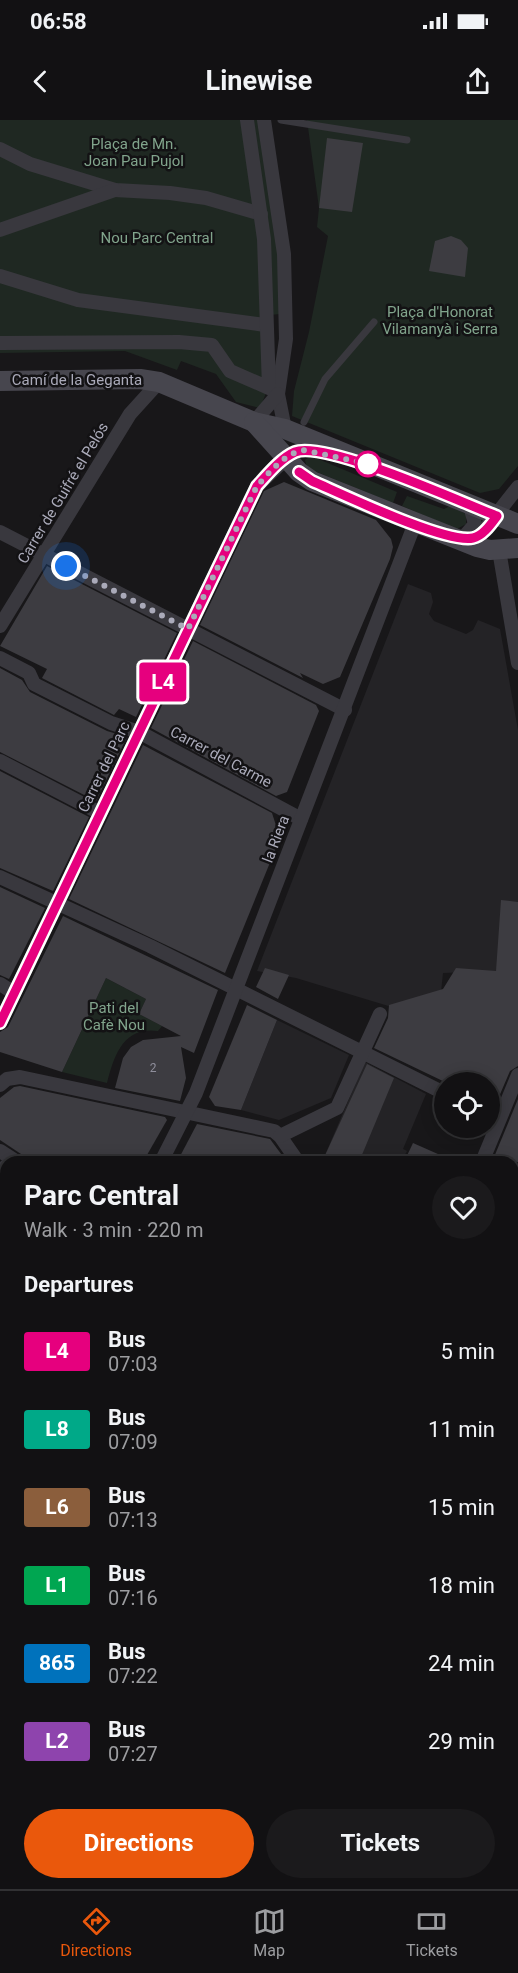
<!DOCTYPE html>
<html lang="en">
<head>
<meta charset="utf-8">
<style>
	body { margin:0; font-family:Roboto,sans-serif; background:#1b1a1c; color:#f1f3f6; height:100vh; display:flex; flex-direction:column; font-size:22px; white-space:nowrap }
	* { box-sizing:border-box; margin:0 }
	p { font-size:20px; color:#9c9da0 }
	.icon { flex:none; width:33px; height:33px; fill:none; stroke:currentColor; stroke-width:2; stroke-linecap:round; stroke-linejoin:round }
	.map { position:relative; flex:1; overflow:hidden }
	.panel { position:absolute; left:0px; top:1036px; width:519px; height:734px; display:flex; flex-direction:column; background:#121113; border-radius:18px 18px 0 0; box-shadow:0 3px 15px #0003,0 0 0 2px #313133 }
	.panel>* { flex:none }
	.badge { padding:0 12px; border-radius:4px; font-size:21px; line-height:39px }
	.controls { position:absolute; left:434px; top:952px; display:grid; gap:12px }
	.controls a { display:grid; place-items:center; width:66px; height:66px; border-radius:50%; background:#121113; box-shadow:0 3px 15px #0003,0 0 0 2px #313133; font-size:30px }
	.you { position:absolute; width:30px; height:30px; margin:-15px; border:4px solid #fff; border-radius:50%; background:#1a73e8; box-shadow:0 0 0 9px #1a73e833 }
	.map>.badge { position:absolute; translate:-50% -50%; box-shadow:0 0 0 3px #fff }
	h2 { padding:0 24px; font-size:22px; line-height:54px }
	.round { display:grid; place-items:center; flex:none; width:63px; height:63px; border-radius:32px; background:#1b1a1c }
	.head { display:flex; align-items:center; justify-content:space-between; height:102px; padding:0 24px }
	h1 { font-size:28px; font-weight:700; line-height:45px }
	.primary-button { display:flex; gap:12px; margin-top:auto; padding:12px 24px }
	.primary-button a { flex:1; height:69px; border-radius:36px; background:#ea580c; color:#fff; font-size:24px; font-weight:700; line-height:69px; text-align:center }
	.primary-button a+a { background:#1b1a1c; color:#f1f3f6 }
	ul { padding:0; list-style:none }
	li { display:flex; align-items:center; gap:18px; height:78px; padding:0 24px }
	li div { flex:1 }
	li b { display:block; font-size:22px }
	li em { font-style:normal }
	li .badge { min-width:66px; font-weight:700; text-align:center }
	.status { display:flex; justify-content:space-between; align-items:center; height:42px; padding:0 30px; background:#121113; direction:ltr }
	.status svg { height:16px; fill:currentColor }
	header { display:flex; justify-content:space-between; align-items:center; height:78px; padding:0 24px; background:#121113; font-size:27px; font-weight:700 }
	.tab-bar { display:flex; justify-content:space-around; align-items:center; height:84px; border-top:2px solid #313133; background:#121113; font-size:16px; color:#9c9da0 }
	.tab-bar a { display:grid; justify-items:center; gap:3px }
	.tab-bar .current { color:#ea580c }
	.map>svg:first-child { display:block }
	.built { fill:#242326 }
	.green { fill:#1f2822 }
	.building { fill:#3d3c41 }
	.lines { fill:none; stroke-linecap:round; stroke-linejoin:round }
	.lane { stroke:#39383e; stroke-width:7 }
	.street { stroke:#39383e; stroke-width:14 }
	.secondary { stroke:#47464e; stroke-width:20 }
	.line-casing { stroke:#fff; stroke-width:14 }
	.line { stroke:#e6007e; stroke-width:9 }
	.walk { stroke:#aaaab9; stroke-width:6; stroke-dasharray:0 10.8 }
	.stop-dot { fill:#fff; stroke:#e6007e; stroke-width:3 }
	.labels { text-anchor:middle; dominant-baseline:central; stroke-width:5; stroke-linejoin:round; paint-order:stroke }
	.number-label { font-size:12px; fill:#8f8e9b }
	.park-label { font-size:15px; fill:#81a48c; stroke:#131214 }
	.street-label { font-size:15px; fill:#aaaab9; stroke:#131214 }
</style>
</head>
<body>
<div class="status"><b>06:58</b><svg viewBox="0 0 49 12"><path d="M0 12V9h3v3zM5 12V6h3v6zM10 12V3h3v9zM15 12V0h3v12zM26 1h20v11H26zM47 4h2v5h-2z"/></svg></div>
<header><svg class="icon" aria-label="back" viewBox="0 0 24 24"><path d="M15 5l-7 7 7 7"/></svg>Linewise<svg class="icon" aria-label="share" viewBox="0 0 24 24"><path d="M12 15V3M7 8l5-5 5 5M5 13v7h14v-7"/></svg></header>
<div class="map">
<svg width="518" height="1769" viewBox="0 0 518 1769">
	<rect width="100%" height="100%" fill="#181719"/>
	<g class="built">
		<polygon points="408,464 431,473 433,482 429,494 434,501 466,514 473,510 478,500 500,509 518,610 518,784 496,851 443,853 438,901 296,858 257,851"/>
		<polygon points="277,900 349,935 331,978 279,1000 241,990"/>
		<polygon points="365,942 426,974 403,1029 407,1031 401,1042 322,1042"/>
	</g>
	<g class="green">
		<polygon points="0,0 258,0 278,134 280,194 270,195 270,230 276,248 260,288 236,282 216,254 181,241 177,250 125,231 0,233"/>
		<polygon points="307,0 518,0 518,346 499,369 480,373 292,296 294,271 309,212 328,116 317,107 319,88"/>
		<polygon points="311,336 397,372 393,383 307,348 305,340"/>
		<polygon points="407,376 444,389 450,386 466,394 466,404 457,409 402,386"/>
		<path d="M106 858 146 879 139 894 162 906 158 911C123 906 114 936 107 963L62 952Z"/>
	</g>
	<g class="building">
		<polygon points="327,18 363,23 352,92 319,88"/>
		<polygon points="451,116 461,120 468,128 465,157 429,151 435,121"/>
		<polygon points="284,362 376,400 391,419 393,427 390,439 340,557 323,564 300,553 303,558 200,505 264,371"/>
		<polygon points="47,446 177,513 136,597 119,589 114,595 42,558 47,549 0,526"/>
		<polygon points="193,521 316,585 319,591 287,672 276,676 151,608"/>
		<polygon points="0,548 22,560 30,572 107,611 127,617 96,681 0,632"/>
		<polygon points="143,625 272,693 280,718 225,853 69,779"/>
		<polygon points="0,651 89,697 53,771 0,748"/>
		<polygon points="0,767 45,788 9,859 0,855"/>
		<polygon points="501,780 518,782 518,946 510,951 495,986 489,983 489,963 447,963 374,928 388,898 389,885 443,869 456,848 496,851"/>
		<polygon points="63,796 218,870 194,933 181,927 186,958 180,981 115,968 123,938 131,927 143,920 181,916 139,894 146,879 106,858 62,952 0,932 0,912 8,907"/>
		<polygon points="265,848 289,855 278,879 256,867"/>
		<polygon points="247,885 277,900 241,990 215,986 209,977"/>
		<polygon points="367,944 394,958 359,1042 322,1042"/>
		<polygon points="20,966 165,997 167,1000 143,1042 33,1042 0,1020 0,978 14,967"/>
		<polygon points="518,979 518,1042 492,1042"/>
		<polygon points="197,1004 270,1019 287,1042 177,1042"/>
		<polygon points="413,1023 456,1042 404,1042"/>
	</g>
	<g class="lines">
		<g class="lane">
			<polyline points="281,0 407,20"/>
			<polyline points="304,302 325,259 374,202"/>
		</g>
		<g class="street">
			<polyline points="264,0 284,134 286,219 278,274 285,309"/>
			<polyline points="0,29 30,44 115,70 170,73 206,78 261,94"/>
			<polyline points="0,110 115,70"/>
			<polyline points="0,156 78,180 265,205"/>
			<polyline points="0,223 179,222 212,225 230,251 269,268 264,119 247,0"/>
			<polyline points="254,302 278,274"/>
			<polyline points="0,412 345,590"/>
			<polyline points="459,417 473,418 481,414 518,367"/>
			<polyline points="463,418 475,404 470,386"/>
			<polyline points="499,430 518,543"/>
			<polyline points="0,506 130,294 159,262"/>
			<polyline points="0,538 29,553 34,564 111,603 139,612 301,699"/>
			<polyline points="0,641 100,693"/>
			<polyline points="0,757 150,826 444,973"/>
			<polyline points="0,864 14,873"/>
			<polyline points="0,903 257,366 287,338"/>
			<polyline points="0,965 7,959 20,957 274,1011 280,1016 298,1042"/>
			<polyline points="280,1016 337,988 380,894"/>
			<polyline points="0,1031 17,1042"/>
			<polyline points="161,1042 196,973 415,403"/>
			<polyline points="482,1042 518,955"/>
			<polyline points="0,1052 6,1046"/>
			<polyline points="513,1086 518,1085"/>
			<polyline points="513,1200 518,1197"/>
			<polyline points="513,1249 518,1249"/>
			<polyline points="0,1343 6,1345"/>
			<polyline points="513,1354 518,1361"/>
			<polyline points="0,1372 6,1359"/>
			<polyline points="0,1421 6,1424"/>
			<polyline points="0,1561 6,1566"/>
			<polyline points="513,1636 518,1638"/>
			<polyline points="0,1714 6,1716"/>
			<polyline points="513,1755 518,1751"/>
			<polyline points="340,1764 353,1769"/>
			<polyline points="159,1769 160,1764"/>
			<polyline points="496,1769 500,1764"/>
		</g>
		<g class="secondary">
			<polyline points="0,261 140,259 159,262 254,302 285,309 518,404"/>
			<polyline points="254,302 299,352 312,361 477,427 490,430 518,428"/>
		</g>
	</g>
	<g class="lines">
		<defs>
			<path id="line" d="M0 903 257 366C268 354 281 338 295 332 325 320 463 383 497 396 491 404 483 416 473 418 446 424 342 374 312 361L299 352"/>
		</defs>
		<use href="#line" class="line-casing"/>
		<use href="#line" class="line"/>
		<path class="walk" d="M66 446 188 509 257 366C270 352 284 334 303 330L368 344"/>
	</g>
	<circle class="stop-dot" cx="368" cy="344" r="12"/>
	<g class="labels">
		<g class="number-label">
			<text x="153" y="948">2</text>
		</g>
		<g class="park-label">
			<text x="134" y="24">Plaça de Mn.<tspan x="134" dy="17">Joan Pau Pujol</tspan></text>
			<text x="157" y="118">Nou Parc Central</text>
			<text x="440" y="192">Plaça d'Honorat<tspan x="440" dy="17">Vilamanyà i Serra</tspan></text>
			<text x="114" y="888">Pati del<tspan x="114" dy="17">Cafè Nou</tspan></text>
		</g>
		<g class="street-label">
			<text x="77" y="260">Camí de la Geganta</text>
			<text transform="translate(63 373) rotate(-59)">Carrer de Guifré el Pelós</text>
			<text transform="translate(221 637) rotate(28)">Carrer del Carme</text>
			<text transform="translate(104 647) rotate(-64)">Carrer del Parc</text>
			<text transform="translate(276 719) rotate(-69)">la Riera</text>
		</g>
	</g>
</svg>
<div class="controls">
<a><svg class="icon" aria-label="locate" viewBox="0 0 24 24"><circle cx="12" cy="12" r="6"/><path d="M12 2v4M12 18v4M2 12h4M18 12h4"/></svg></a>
</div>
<div class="you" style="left:66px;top:446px"></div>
<b class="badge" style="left:163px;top:562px;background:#e6007e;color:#fff">L4</b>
<section class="panel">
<div class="head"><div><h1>Parc Central</h1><p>Walk · 3 min · 220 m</p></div><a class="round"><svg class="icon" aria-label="heart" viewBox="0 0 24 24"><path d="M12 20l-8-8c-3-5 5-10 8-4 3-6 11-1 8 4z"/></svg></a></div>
<h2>Departures</h2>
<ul>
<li><span class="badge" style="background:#e6007e;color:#fff">L4</span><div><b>Bus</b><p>07:03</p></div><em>5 min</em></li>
<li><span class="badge" style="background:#00a988;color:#fff">L8</span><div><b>Bus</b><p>07:09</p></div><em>11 min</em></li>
<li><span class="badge" style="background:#8b5e3c;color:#fff">L6</span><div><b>Bus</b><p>07:13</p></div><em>15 min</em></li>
<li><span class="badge" style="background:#00a651;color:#fff">L1</span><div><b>Bus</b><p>07:16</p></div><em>18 min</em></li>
<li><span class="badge" style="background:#0072bc;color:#fff">865</span><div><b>Bus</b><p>07:22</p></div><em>24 min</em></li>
<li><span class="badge" style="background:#8e44ad;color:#fff">L2</span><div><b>Bus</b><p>07:27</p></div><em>29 min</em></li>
</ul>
<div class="primary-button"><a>Directions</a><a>Tickets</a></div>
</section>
</div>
<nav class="tab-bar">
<a class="current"><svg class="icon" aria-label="directions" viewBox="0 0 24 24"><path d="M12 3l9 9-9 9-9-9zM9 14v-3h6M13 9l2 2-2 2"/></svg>Directions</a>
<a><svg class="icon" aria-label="map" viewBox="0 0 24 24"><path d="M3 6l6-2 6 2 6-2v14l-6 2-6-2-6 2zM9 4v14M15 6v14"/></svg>Map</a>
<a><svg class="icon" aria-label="tickets" viewBox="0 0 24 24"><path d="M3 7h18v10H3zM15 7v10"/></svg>Tickets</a>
</nav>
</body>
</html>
